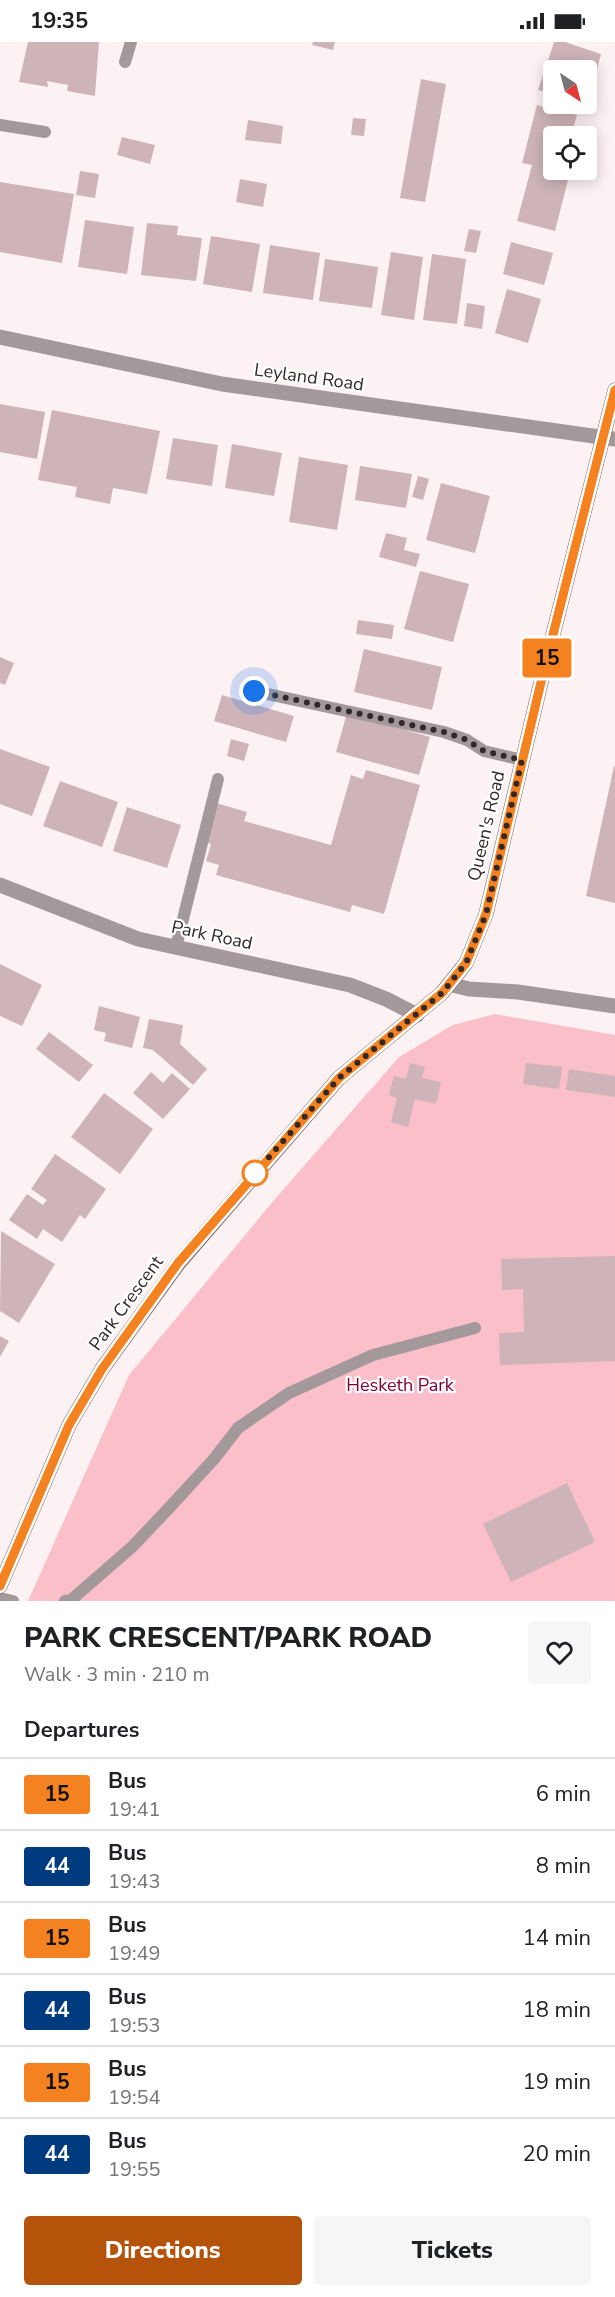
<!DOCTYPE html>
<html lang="en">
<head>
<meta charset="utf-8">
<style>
	body { margin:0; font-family:"Nunito Sans",sans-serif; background:#f6f6f6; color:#202124; height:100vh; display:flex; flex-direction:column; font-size:22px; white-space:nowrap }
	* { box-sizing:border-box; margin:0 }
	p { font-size:20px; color:#757577 }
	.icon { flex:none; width:33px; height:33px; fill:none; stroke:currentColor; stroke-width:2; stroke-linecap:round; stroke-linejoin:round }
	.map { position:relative; height:1559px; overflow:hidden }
	.side { display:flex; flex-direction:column; background:#fff; flex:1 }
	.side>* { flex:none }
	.badge { padding:0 12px; border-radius:4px; font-size:21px; line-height:39px }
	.needle { width:39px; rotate:144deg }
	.tools { position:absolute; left:543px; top:18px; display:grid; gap:12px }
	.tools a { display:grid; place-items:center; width:54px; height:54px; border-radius:6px; background:#fff; box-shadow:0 3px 15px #0003; font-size:30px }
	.you { position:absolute; width:30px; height:30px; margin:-15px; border:4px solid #fff; border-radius:50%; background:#1a73e8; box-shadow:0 0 0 9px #1a73e833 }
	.map>.badge { position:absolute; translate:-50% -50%; box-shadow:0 0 0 3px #fff }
	h2 { padding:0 24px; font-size:22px; line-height:54px }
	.round { display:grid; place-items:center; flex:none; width:63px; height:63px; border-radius:6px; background:#f6f6f6 }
	.summary { display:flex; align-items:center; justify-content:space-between; height:102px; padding:0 24px }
	h1 { font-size:28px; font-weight:800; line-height:45px }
	.primary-button { display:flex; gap:12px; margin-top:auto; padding:12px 24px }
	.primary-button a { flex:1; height:69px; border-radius:6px; background:#b45309; color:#fff; font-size:24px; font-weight:800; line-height:69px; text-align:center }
	.primary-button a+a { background:#f6f6f6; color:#202124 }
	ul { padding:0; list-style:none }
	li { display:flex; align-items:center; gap:18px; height:72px; padding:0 24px; border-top:2px solid #e0e0e0 }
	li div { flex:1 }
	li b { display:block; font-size:22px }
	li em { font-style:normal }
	li .badge { min-width:66px; font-weight:700; text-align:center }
	.status { display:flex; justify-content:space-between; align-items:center; height:42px; padding:0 30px; background:#fff; direction:ltr }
	.status svg { height:16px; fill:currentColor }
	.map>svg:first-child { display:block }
	.green { fill:#fabfc9 }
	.building { fill:#ceb4b8 }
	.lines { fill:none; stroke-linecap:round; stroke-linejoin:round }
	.service { stroke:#a4999a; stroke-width:12 }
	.minor { stroke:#a4999a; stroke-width:15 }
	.tertiary { stroke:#a4999a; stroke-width:15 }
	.secondary { stroke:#7d6d6f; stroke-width:15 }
	.line-casing { stroke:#fff; stroke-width:14 }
	.line { stroke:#f58220; stroke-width:9 }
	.walk { stroke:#322829; stroke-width:6; stroke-dasharray:0 10.8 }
	.stop-dot { fill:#fff; stroke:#f58220; stroke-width:3 }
	.labels { text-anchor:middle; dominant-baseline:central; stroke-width:4.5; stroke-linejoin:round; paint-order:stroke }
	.street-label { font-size:18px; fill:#322829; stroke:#fff }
	.park-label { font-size:18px; fill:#810034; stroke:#fff }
</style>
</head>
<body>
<div class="status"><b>19:35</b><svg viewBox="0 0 49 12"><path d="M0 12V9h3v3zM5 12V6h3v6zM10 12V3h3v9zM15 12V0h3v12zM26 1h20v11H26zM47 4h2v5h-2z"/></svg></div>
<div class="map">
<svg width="615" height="1559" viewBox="0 0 615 1559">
	<rect width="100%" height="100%" fill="#fdf2f3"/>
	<polygon class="green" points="495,972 615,993 615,1559 28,1559 129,1333 275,1157 399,1015 453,983"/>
	<g class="building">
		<polygon points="28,0 99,0 95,54 67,49 68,43 47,39 48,45 19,40"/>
		<polygon points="313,0 335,0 333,8 312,3"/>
		<polygon points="554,0 565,0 601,12 587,64 586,28 554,28 554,52 538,48"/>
		<polygon points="421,37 446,42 425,160 400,156"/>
		<polygon points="537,63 577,73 571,94 554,94 554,128 570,130 555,189 517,179 532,123 522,121"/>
		<polygon points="353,76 366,77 364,94 351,93"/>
		<polygon points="248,78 283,84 281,102 245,98"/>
		<polygon points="122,95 155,103 150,122 117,113"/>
		<polygon points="80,129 99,132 95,156 76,153"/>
		<polygon points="240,137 267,142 263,165 236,160"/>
		<polygon points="0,140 74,152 62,221 0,210"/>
		<polygon points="85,178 134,185 127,232 78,225"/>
		<polygon points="147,181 178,184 177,193 202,196 196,239 141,233"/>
		<polygon points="469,187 481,189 476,211 464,209"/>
		<polygon points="211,194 260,202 252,250 203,242"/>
		<polygon points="511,200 553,211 544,243 503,232"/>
		<polygon points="270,203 320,211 313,258 263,251"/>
		<polygon points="391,210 423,215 414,278 381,273"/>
		<polygon points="432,212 466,217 457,282 423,278"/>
		<polygon points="325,217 378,225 372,266 319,259"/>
		<polygon points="507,247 541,257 528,301 495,291"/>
		<polygon points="467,261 485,264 482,287 464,284"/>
		<polygon points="0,362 45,370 37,417 0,410"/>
		<polygon points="52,368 160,389 147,452 113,446 110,462 75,455 77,445 38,438"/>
		<polygon points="173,396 218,403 212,444 166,437"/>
		<polygon points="232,402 282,411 274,454 225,446"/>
		<polygon points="299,415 348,423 337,488 289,480"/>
		<polygon points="360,424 412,432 406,466 355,458"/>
		<polygon points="418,434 429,437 423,458 412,455"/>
		<polygon points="441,441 490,454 475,511 426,498"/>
		<polygon points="386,491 407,496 404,508 420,512 416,525 379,515"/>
		<polygon points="420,529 469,542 453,600 404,587"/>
		<polygon points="358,578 394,583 392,597 356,592"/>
		<polygon points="364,607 442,625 432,668 354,650"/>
		<polygon points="0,615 14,621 5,643 0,641"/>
		<polygon points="222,653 294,674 286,700 214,679"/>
		<polygon points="347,671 430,695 419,733 336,710"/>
		<polygon points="231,697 249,702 244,719 227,714"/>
		<polygon points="0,707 50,725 32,774 0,762"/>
		<polygon points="614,724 615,724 615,861 586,854"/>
		<polygon points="366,728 420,743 384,872 352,863 350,870 216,833 219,823 206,819 211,802 205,800 216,761 247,770 244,779 331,803 351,733 363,737"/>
		<polygon points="60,739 118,760 102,805 43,784"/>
		<polygon points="127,765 181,783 167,826 113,809"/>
		<polygon points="0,922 42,943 22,984 0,974"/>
		<polygon points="99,964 140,975 132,1006 104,999 106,991 94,988"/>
		<polygon points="149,977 183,983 180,1002 207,1027 193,1043 153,1008 143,1006"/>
		<polygon points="49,990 93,1023 79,1040 36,1007"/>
		<polygon points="410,1021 425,1025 422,1036 441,1040 436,1062 415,1057 408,1085 391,1080 397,1056 389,1053 394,1034 406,1037"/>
		<polygon points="526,1021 562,1025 559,1047 523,1042"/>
		<polygon points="569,1027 615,1034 615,1055 566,1048"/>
		<polygon points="151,1030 163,1041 172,1031 190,1047 163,1077 133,1051"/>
		<polygon points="104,1051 153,1087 120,1132 71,1095"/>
		<polygon points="55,1112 106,1147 85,1177 80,1173 62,1200 43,1187 37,1197 9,1178 27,1152 43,1163 47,1158 31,1147"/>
		<polygon points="1,1189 55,1222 19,1281 0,1269"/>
		<polygon points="615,1214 615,1319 500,1323 499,1291 524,1290 523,1247 502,1248 501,1217"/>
		<polygon points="0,1294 9,1299 0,1315"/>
		<polygon points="567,1441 595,1500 511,1540 483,1482"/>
	</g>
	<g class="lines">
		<g class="service">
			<polyline points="125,20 131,0"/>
			<polyline points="0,83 45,90"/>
			<polyline points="254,649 444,690 467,698 484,709 522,718"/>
			<polyline points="176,905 218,737"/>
			<polyline points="0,1556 13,1559"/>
			<polyline points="65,1559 71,1558 132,1505 169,1466 214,1417 238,1386 289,1351 373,1313 475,1286"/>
		</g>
		<polyline class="minor" points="0,843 138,897 350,943 386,957 417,973"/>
		<g class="tertiary">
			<polyline points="0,295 222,342 615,397"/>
			<polyline points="449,942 469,947 518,950 615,964"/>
		</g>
		<polyline class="secondary" points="0,1544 69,1383 102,1327 178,1222 339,1036 442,951 466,921 486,872 542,636 615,348"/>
	</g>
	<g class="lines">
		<defs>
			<polyline id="line" points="0,1544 69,1383 102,1327 178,1221 339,1036 442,951 466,921 486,872 542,636 615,348"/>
		</defs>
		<use href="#line" class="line-casing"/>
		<use href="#line" class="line"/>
		<polyline class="walk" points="254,649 444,690 467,698 484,709 522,718 486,872 466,921 442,951 339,1036 255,1131"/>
	</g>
	<circle class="stop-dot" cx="255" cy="1131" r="12"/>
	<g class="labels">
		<g class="street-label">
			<text transform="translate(309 335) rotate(8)">Leyland Road</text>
			<text transform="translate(486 784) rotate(-77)">Queen's Road</text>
			<text transform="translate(212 893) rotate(12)">Park Road</text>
			<text transform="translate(126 1261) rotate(-54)">Park Crescent</text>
		</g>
		<g class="park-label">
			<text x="400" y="1343">Hesketh Park</text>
		</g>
	</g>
</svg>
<div class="tools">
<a><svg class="needle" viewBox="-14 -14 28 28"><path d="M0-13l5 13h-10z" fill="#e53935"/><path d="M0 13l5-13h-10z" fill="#757577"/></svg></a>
<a><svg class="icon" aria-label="locate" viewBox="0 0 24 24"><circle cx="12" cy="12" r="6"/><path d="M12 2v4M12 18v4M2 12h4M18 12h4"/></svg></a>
</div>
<div class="you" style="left:254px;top:649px"></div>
<b class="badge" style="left:547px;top:616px;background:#f58220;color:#111">15</b>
</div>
<section class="side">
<div class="summary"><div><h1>PARK CRESCENT/PARK ROAD</h1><p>Walk · 3 min · 210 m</p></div><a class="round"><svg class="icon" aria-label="heart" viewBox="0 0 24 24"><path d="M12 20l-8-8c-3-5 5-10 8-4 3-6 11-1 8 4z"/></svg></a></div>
<h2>Departures</h2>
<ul>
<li><span class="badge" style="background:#f58220;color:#111">15</span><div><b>Bus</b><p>19:41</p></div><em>6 min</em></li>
<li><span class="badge" style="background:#003b80;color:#fff">44</span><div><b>Bus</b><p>19:43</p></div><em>8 min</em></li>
<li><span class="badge" style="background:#f58220;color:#111">15</span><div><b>Bus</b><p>19:49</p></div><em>14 min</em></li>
<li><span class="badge" style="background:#003b80;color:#fff">44</span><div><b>Bus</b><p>19:53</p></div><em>18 min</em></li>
<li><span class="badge" style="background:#f58220;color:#111">15</span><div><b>Bus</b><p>19:54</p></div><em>19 min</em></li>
<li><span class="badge" style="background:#003b80;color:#fff">44</span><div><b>Bus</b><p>19:55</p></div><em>20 min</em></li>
</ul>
<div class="primary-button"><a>Directions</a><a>Tickets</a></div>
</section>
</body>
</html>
